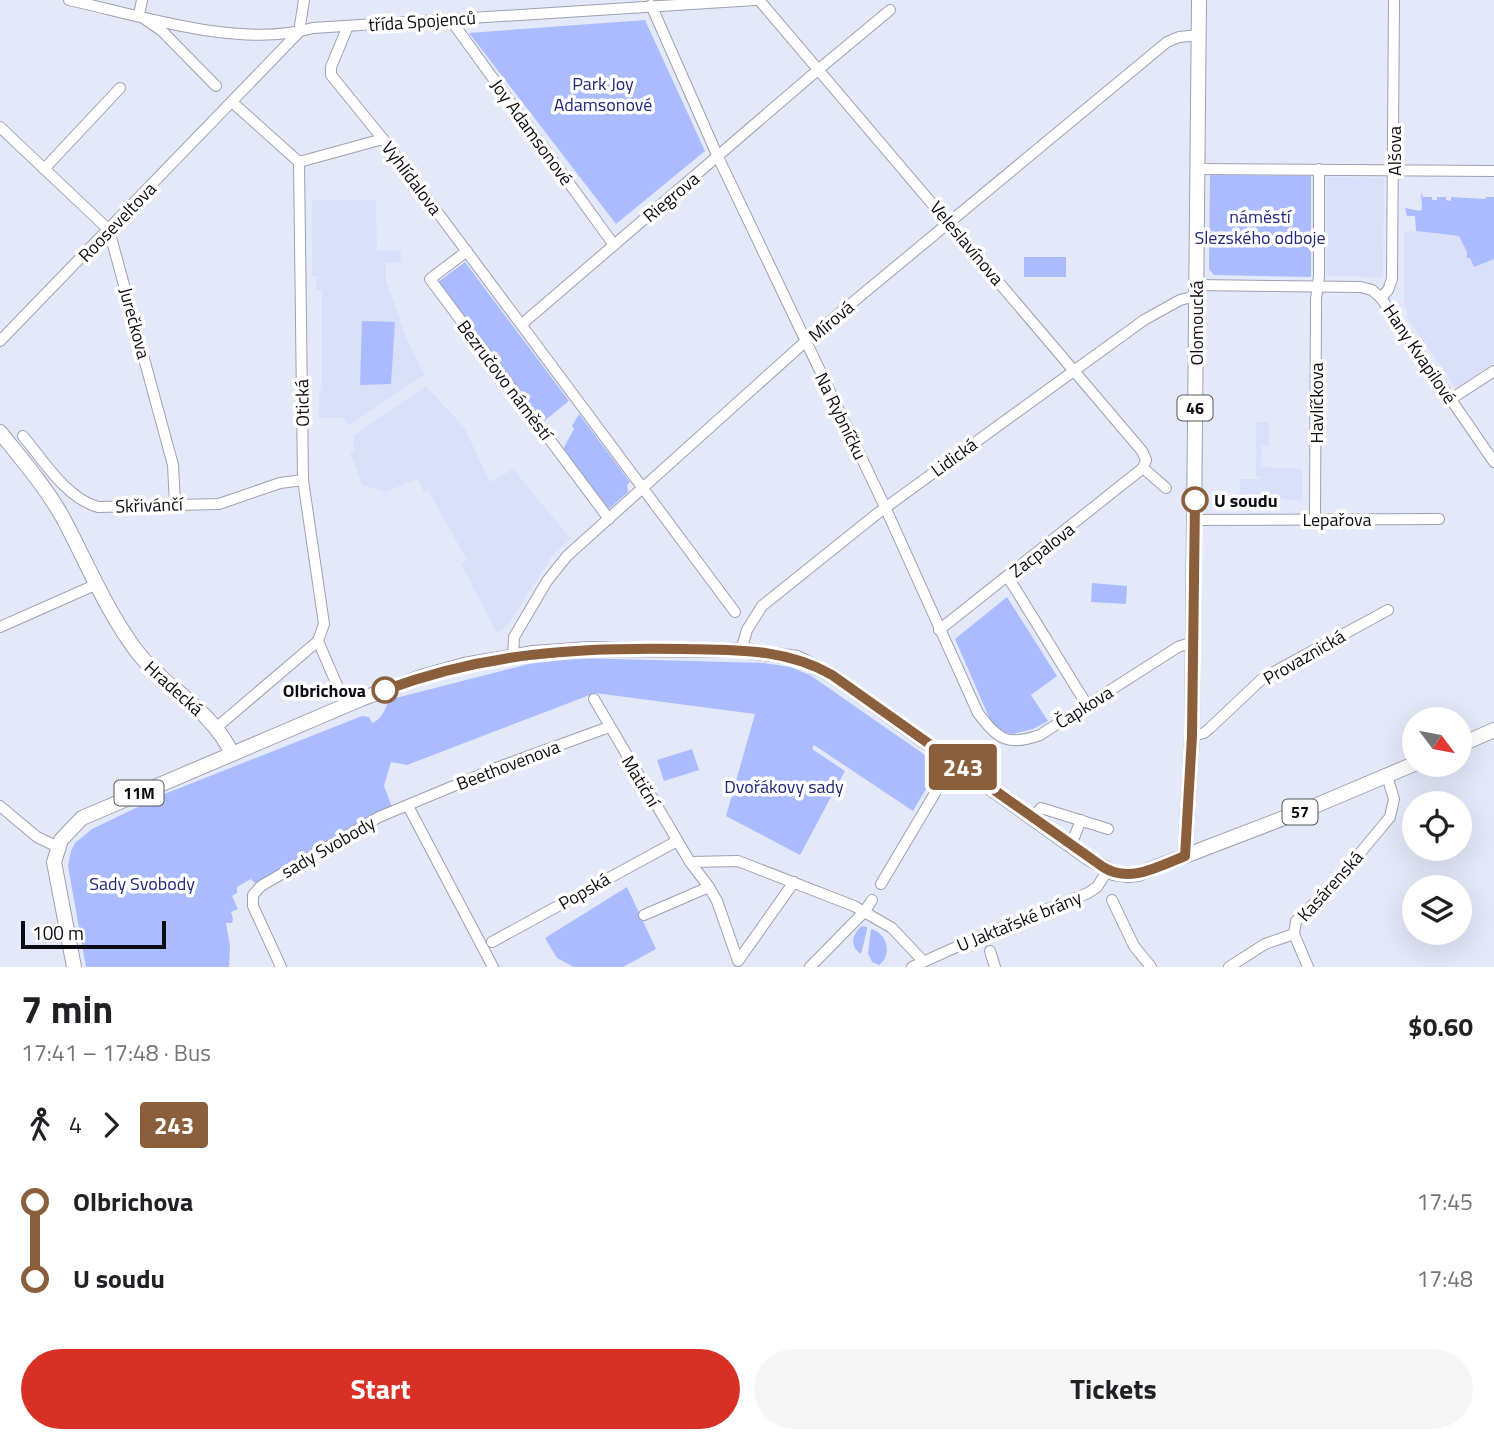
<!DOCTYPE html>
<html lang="en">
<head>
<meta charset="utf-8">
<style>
	body { margin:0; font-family:"Titillium Web",sans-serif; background:#f6f6f6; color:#202124; height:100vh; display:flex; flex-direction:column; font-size:26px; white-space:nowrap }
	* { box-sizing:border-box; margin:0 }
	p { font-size:23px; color:#757577 }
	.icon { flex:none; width:38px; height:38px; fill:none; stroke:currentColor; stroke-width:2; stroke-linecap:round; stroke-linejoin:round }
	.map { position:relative; height:967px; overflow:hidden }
	.details { display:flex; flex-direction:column; background:#fff; flex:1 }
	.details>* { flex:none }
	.badge { padding:0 14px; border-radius:5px; font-size:24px; line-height:46px }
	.needle { width:46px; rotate:122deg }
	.fabs { position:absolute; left:1402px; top:707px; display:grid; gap:14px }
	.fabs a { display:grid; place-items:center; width:70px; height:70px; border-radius:50%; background:#fff; box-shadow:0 7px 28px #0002; font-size:35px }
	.scale { position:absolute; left:21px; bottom:18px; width:145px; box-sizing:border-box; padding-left:7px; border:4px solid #0b0d12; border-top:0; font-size:19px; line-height:24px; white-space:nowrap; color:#0b0d12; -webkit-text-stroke:5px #fff; paint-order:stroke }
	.map>.badge { position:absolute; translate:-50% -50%; box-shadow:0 0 0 4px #fff }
	.legs { display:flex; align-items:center; gap:10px; height:77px; padding:0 21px; font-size:23px }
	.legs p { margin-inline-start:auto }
	.headline { display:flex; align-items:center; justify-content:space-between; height:119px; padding:0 21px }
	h1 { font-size:38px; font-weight:700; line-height:52px }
	.primary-button { display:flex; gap:14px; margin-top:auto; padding:14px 21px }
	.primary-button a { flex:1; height:80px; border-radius:42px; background:#d93025; color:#fff; font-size:28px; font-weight:700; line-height:80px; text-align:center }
	.primary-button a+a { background:#f6f6f6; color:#202124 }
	ul { padding:0 21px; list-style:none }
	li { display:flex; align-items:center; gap:24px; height:77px; font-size:26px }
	li i { display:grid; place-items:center; width:10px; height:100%; margin:0 9px; background:currentColor }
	li i::after { content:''; width:18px; height:18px; margin:-9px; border:5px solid; border-radius:50%; background:#fff }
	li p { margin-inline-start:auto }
	li:first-child i { background:linear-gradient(#0000 50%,currentColor 0) }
	li:last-child i { background:linear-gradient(currentColor 50%,#0000 0) }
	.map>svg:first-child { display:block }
	.built { fill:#dae0f9 }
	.green { fill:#abbbff }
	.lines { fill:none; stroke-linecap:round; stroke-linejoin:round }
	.minor-casing { stroke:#9da1b1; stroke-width:12 }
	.major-casing { stroke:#9da1b1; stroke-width:16 }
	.minor { stroke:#fff; stroke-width:10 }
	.major { stroke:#fff; stroke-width:14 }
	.line-1-casing { stroke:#fff; stroke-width:16 }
	.line-1 { stroke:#8b5e3c; stroke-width:10 }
	.stop-1-dot { fill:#fff; stroke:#8b5e3c; stroke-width:3.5 }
	.labels { text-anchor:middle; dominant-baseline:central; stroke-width:7; stroke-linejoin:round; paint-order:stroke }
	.shield { fill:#fff; stroke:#545659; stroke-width:2 }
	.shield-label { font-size:16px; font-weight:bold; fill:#0b0d12 }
	.street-label { font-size:18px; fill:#0b0d12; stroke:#fff }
	.park-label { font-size:18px; fill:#23277b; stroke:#fff }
	.stop-label { font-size:18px; font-weight:bold; fill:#0b0d12; stroke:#fff; text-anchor:start }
</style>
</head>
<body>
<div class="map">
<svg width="1494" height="967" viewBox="0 0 1494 967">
	<rect width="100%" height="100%" fill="#e4e9fa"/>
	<g class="built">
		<polygon points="1326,177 1384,178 1383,277 1326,276"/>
		<polygon points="312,200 376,200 377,251 401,250 402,262 386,263 386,280 406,337 424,375 348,426 345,418 319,418 319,391 322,390 322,290 315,290 317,276 312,276"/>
		<polygon points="1416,231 1459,236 1474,267 1494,259 1494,363 1458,388 1455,387 1407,317 1409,314 1404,305 1404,232"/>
		<polygon points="426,386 464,427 490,482 513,469 571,539 554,553 507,626 497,633 461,564 467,560 428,490 424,492 417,479 386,492 362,485 350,453 354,453 353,436"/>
		<polygon points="1256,422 1269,422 1269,445 1262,446 1261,467 1302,469 1302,501 1269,498 1265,498 1263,502 1248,502 1246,498 1240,498 1240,479 1260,479 1259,477 1256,476"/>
	</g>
	<g class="green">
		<polygon points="645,20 705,151 616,224 469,33"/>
		<polygon points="1210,175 1311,176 1311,277 1214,275 1209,269"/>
		<polygon points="1421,192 1423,197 1432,197 1432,200 1437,200 1437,197 1446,197 1446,200 1451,201 1451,197 1485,199 1486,197 1494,197 1494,259 1474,267 1470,258 1467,258 1467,252 1459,236 1416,231 1415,216 1407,216 1405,208 1421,211 1422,208"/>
		<rect x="1024" y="257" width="42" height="20"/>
		<polygon points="465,262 569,401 543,422 438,282"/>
		<polygon points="362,321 395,322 391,384 360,385"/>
		<polygon points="579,414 630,482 627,485 628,492 609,509 563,449 574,429 572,426"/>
		<polygon points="1092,583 1127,586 1126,604 1091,602"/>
		<polygon points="1007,597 1057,676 1031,695 1048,721 1033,729 1013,734 1006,733 992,724 955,639"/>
		<path d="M577 658 764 663 790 667 810 675 935 762 936 772 913 811 814 745 812 749 845 771 800 855 726 816 755 714 595 693 407 765 391 762 384 786 392 807 255 883 251 879 237 887V893L232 896 238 909 231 912 233 919 232 923H226L230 946 229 967H86L68 866 71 851 75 843 92 829 167 793 362 716 369 717 372 723C380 721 387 708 388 700L529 664Z"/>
		<polygon points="692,749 699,770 664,781 657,760"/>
		<polygon points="627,887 656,949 623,967 574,967 557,958 545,938"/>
		<path d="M862 926 867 927V930L861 954C849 946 852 934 862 926Z"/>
		<path d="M871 929C887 933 893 955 879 965L872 962 868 953Z"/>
	</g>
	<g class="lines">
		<defs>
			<g id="minor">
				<path d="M69 0C142 16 240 49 313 28L755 0"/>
				<polyline points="142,0 139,15 162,31 216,86"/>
				<polyline points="759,0 1142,451 1146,460 1143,468"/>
				<path d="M651 5 718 157 885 507 978 713C998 739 1007 747 1040 735L1178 647 1193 642"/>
				<polyline points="450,19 614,245"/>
				<polyline points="348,26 331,67 331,75 383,139 735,612"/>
				<polyline points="232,102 299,162 383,139"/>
				<polyline points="0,127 109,230 173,465 175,504"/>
				<polyline points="299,162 303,480 324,624 318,641"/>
				<polyline points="44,169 120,88"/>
				<polyline points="1197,169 1494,171"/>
				<polyline points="467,251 430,279 609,519"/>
				<polyline points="1196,285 1361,287 1372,290 1381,298 1494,462"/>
				<polyline points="1381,298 1388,290 1392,279 1394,0"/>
				<polyline points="522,324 819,69 890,10"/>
				<polyline points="0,341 299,32 304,0"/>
				<polyline points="1451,399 1494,371"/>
				<path d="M23 436C43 460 66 498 98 507L219 504 280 483 303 480"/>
				<polyline points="1143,468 1166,488"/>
				<polyline points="1194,520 1439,519"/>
				<polyline points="1315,520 1316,299 1319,276 1319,169"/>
				<polyline points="1008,577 1087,705"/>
				<polyline points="0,627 95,585"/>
				<polyline points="939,630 1143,468"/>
				<polyline points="318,641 346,706"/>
				<polyline points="741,650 747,630 762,606 878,513 1144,320 1180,300 1196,296"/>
				<polyline points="513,656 514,637 547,581 567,556 806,341 1167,42 1179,37 1199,35"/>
				<polyline points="594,699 690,862"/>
				<polyline points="217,727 318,641"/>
				<polyline points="1192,736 1204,733 1210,728 1263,678 1388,610"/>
				<polyline points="0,806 37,837 58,847"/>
				<polyline points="408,806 493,967"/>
				<polyline points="1033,817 1041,808 1108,829"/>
				<polyline points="1071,845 1081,820"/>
				<polyline points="794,882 738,961 717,901 709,887 690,862 738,861 854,906 892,928 923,961"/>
				<polyline points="881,884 954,761"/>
				<polyline points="1112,900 1134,946 1151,967"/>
				<polyline points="644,915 709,887"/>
				<polyline points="1294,934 1296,921 1336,882 1390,817 1394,799 1387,776"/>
				<polyline points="1294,934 1308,967"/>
				<polyline points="492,942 677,841"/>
				<polyline points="990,951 995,967"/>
				<polyline points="281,967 253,906 253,895 261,886 379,817 499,767 609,727"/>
				<polyline points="810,967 865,911 872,900"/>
				<polyline points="912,967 985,934 1088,893 1097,887 1108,870"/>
				<polyline points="1229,967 1265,944 1294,934"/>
			</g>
			<g id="major">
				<path d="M0 432C22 460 46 487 63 518 87 563 105 608 135 649 164 688 212 709 232 754"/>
				<polyline points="1460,745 1494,730"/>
				<polyline points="1185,856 1192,736 1199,0"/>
				<polyline points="74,967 54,862 61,840 82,818 361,699 421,677 464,665 533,653 588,649 741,650 797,658 832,675 1087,857 1114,873 1128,875 1138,874 1310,808 1414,764"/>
			</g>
		</defs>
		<use href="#minor" class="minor-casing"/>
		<use href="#major" class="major-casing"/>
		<use href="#minor" class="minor"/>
		<use href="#major" class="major"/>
	</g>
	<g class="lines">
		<defs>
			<path id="line-1" d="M385 690C484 653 578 647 683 649 735 650 785 648 832 675L1103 867C1130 884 1159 866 1185 856L1192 736 1195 500"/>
		</defs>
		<use href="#line-1" class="line-1-casing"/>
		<use href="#line-1" class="line-1"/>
	</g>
	<g class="stop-1-dot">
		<circle cx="1195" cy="500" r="12"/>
		<circle cx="385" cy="690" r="12"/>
	</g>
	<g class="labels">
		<g class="shield">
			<rect x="1177.5" y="395.5" width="35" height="25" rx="5"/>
			<rect x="114.5" y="780.5" width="49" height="25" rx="5"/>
			<rect x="1282.5" y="799.5" width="35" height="25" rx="5"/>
		</g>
		<g class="shield-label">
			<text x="1195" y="408">46</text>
			<text x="139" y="793">11M</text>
			<text x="1300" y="812">57</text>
		</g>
		<g class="street-label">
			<text transform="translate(422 21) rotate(-4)">třída Spojenců</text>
			<text transform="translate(532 132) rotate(54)">Joy Adamsonové</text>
			<text transform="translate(1394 151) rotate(-90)">Alšova</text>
			<text transform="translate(412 178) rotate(53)">Vyhlídalova</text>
			<text transform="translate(671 197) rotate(-40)">Riegrova</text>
			<text transform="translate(117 222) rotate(-46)">Rooseveltova</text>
			<text transform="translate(967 243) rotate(50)">Veleslavínova</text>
			<text transform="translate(831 321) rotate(-40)">Mírová</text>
			<text transform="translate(135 323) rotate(75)">Jurečkova</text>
			<text transform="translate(1196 323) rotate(-90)">Olomoucká</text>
			<text transform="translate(1420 354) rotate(56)">Hany Kvapilové</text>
			<text transform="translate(505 380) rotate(53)">Bezručovo náměstí</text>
			<text transform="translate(302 403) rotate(-91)">Otická</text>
			<text transform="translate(1316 403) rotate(-90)">Havlíčkova</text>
			<text transform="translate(841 416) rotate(64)">Na Rybníčku</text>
			<text transform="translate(954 457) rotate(-36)">Lidická</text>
			<text transform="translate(149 505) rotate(-2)">Skřivánčí</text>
			<text x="1337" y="519">Lepařova</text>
			<text transform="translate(1042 550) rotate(-38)">Zacpalova</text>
			<text transform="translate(1304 657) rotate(-30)">Provaznická</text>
			<text transform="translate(174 688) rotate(42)">Hradecká</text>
			<text transform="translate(1084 707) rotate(-32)">Čapkova</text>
			<text transform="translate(508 765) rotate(-21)">Beethovenova</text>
			<text transform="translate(641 781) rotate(59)">Matiční</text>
			<text transform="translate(328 847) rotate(-30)">sady Svobody</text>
			<text transform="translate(1330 886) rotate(-48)">Kasárenská</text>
			<text transform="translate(584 891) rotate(-30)">Popská</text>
			<text transform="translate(1019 921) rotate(-22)">U Jaktařské brány</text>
		</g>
		<g class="park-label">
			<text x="603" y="83">Park Joy<tspan x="603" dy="21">Adamsonové</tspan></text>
			<text x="1260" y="216">náměstí<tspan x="1260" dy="21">Slezského odboje</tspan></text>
			<text x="784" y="786">Dvořákovy sady</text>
			<text x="142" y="883">Sady Svobody</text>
		</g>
		<g class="stop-label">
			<text x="1214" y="500">U soudu</text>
			<text x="366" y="690" text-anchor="end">Olbrichova</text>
		</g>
	</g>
</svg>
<div class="fabs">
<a><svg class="needle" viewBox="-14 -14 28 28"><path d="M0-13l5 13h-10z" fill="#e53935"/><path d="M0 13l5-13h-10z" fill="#757577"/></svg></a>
<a><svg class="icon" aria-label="locate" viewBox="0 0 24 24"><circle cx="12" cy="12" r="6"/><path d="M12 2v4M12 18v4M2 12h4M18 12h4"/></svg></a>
<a><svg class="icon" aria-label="layers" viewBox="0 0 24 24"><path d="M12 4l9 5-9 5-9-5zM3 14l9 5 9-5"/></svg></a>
</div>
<div class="scale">100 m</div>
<b class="badge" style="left:963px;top:767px;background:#8b5e3c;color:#fff">243</b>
</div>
<section class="details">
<div class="headline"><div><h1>7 min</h1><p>17:41 – 17:48 · Bus</p></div><b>$0.60</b></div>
<div class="legs"><svg class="icon" aria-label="walk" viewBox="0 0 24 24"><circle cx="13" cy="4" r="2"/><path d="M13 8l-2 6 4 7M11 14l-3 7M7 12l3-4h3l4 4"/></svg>4<svg class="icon" aria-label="forward" viewBox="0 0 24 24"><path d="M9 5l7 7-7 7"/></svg><b class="badge" style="background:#8b5e3c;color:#fff">243</b></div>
<ul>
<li><i style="color:#8b5e3c"></i><b>Olbrichova</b><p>17:45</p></li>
<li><i style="color:#8b5e3c"></i><b>U soudu</b><p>17:48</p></li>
</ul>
<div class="primary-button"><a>Start</a><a>Tickets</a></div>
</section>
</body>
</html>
